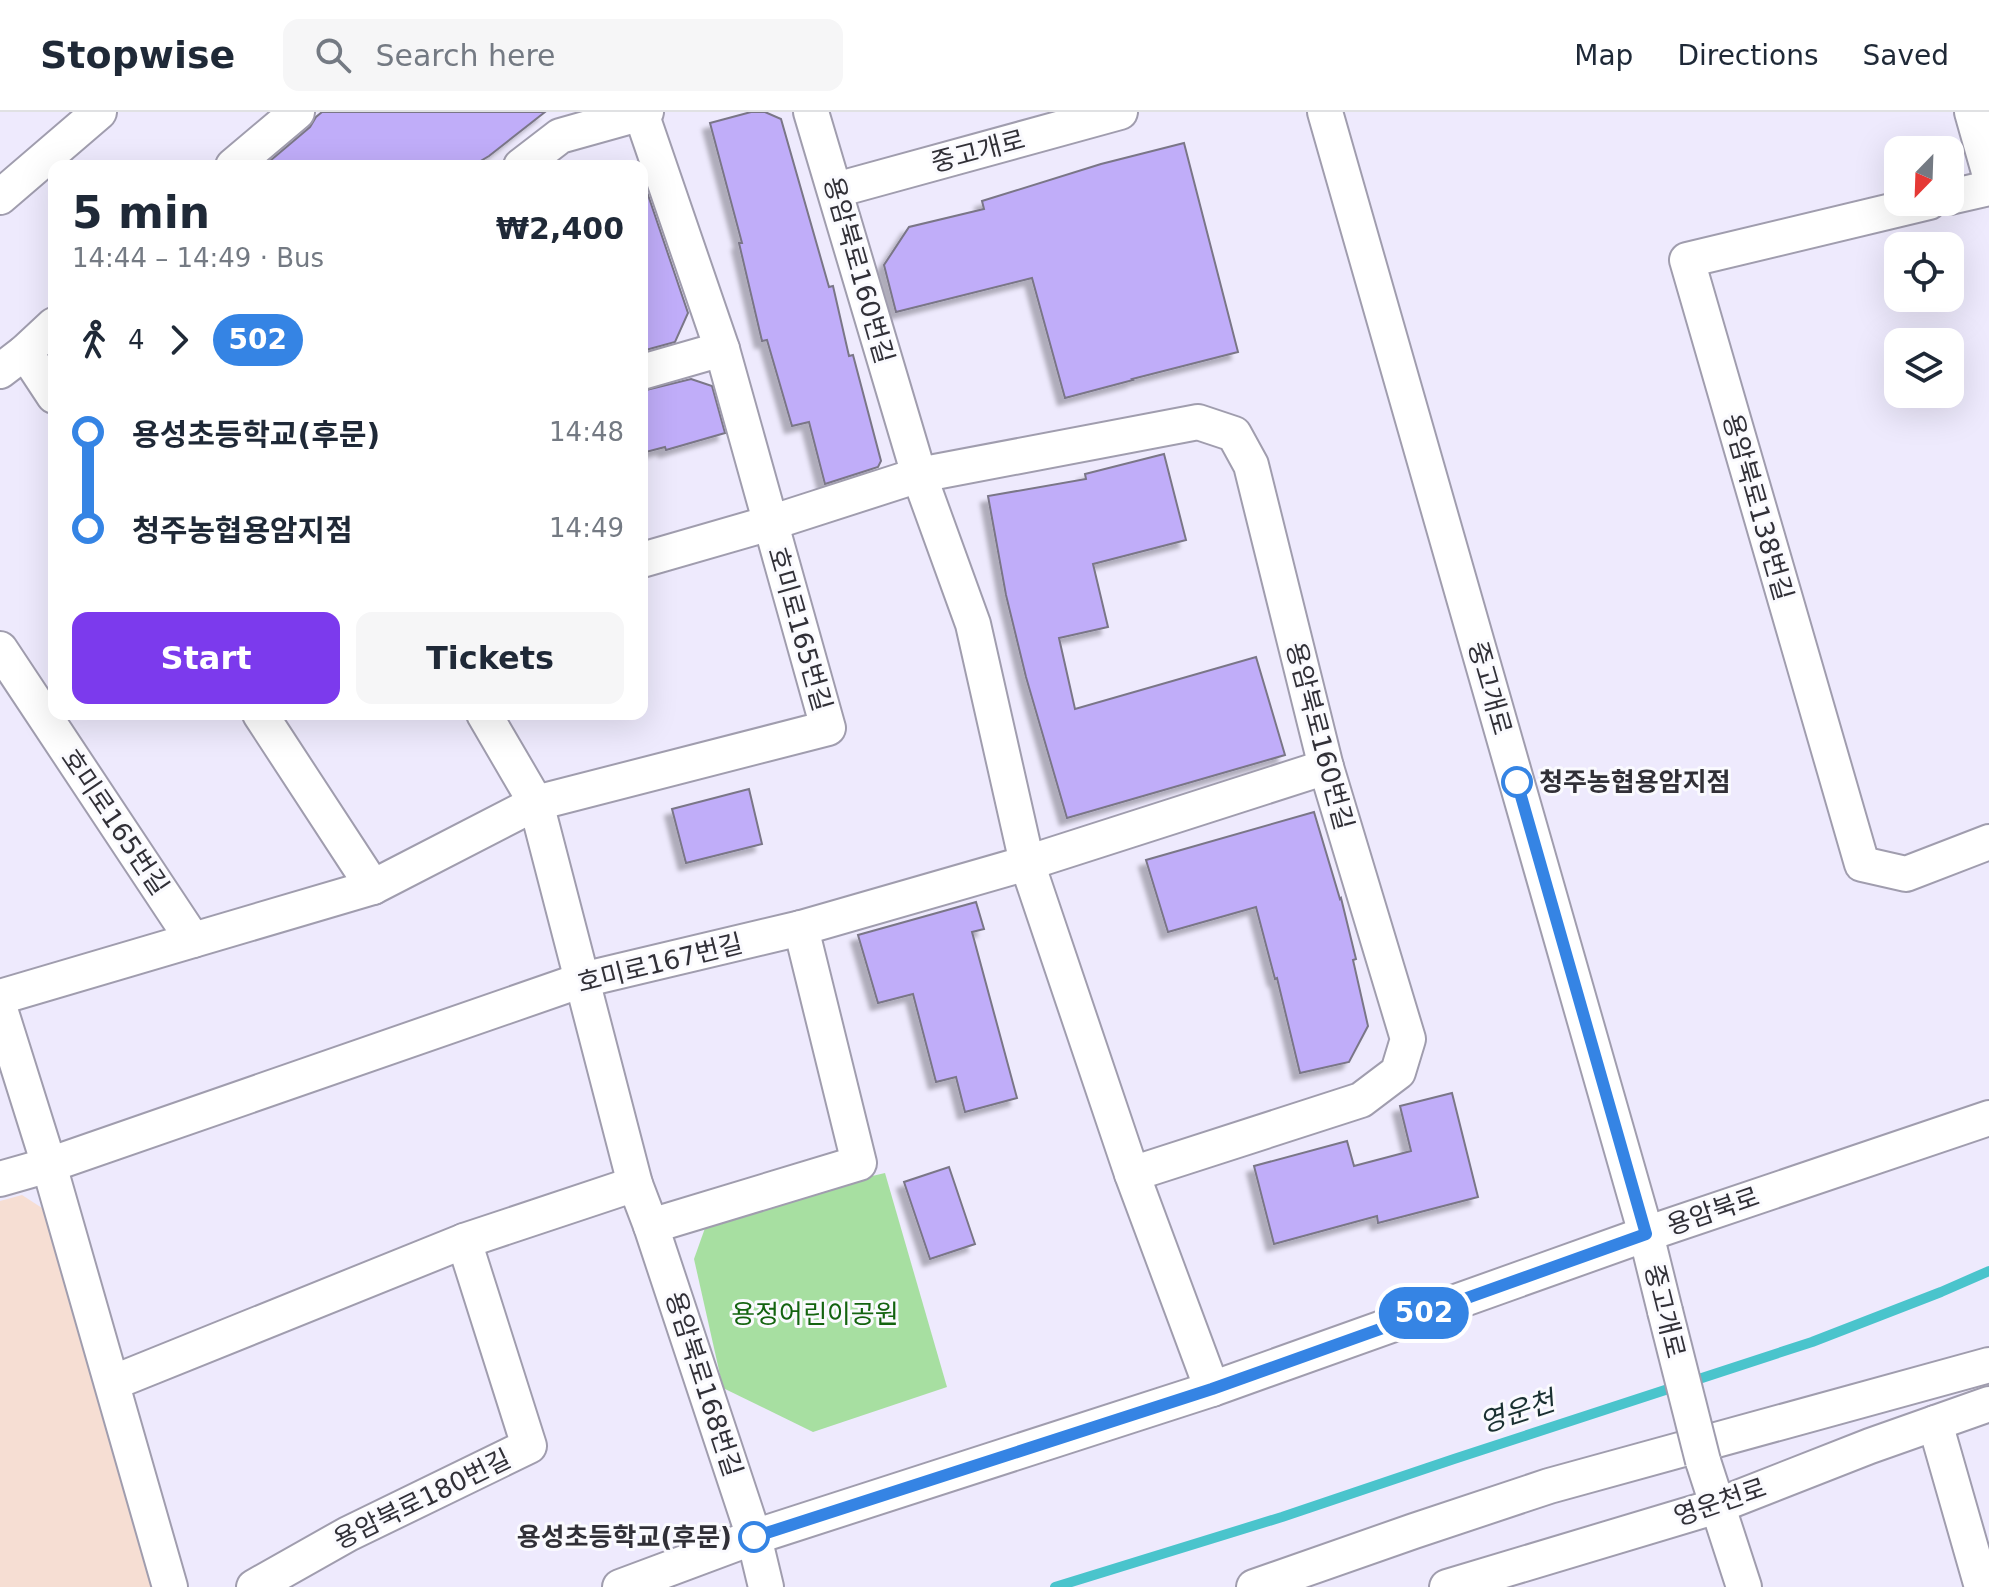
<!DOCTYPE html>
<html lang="en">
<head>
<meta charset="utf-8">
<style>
	body { margin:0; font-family:"DejaVu Sans","Noto Sans KR",sans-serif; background:#f6f6f7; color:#1f2937; height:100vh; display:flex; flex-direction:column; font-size:30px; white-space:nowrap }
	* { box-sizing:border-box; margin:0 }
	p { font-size:26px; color:#747a83 }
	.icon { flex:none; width:44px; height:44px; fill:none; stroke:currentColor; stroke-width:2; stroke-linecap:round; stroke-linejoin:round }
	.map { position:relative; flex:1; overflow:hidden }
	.panel { position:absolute; left:48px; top:48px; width:600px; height:560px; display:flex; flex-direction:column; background:#fff; border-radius:16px; box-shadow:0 8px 32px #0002 }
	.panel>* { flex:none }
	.badge { padding:0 16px; border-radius:26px; font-size:28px; line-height:52px }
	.needle { width:52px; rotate:203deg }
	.controls { position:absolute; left:1884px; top:24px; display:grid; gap:16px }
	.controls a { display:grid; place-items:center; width:80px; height:80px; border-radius:16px; background:#fff; box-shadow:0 8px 32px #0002; font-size:40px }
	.map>.badge { position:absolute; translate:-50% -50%; box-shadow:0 0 0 4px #fff }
	.legs { display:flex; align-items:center; gap:12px; height:88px; padding:0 24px; font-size:26px }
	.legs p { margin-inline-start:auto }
	.overview { display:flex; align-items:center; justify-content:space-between; height:136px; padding:0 24px }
	h1 { font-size:44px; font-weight:700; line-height:60px }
	.action { display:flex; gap:16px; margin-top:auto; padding:16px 24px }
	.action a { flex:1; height:92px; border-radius:16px; background:#7c3aed; color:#fff; font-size:32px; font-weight:700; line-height:92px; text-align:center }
	.action a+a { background:#f6f6f7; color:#1f2937 }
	ul { padding:0 24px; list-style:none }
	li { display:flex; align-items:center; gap:28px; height:96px; font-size:30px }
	li i { display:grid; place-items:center; width:12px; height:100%; margin:0 10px; background:currentColor }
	li i::after { content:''; width:20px; height:20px; margin:-10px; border:6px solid; border-radius:50%; background:#fff }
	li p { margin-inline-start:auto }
	li:first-child i { background:linear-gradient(#0000 50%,currentColor 0) }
	li:last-child i { background:linear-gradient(currentColor 50%,#0000 0) }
	header { display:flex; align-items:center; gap:48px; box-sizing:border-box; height:112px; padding:0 40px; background:#fff; border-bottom:2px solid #e0e1e3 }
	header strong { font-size:38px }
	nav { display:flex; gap:44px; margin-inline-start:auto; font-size:28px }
	.search { width:560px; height:72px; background:#f6f6f7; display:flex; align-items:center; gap:20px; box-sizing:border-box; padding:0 28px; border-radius:16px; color:#747a83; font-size:30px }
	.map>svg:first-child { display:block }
	.education { fill:#f6ded3 }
	.green { fill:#a7dfa1 }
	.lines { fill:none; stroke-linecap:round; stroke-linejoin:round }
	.stream { stroke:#4ac4cc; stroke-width:10 }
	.building { fill:#c0adf9; stroke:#7a7687; stroke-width:2; filter:url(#shadow) }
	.minor-casing { stroke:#a09dae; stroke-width:38 }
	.minor { stroke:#fff; stroke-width:34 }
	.minor-bridge-casing { stroke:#a09dae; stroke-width:38; stroke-linecap:butt }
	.minor-bridge { stroke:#fff; stroke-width:34 }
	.line-1-casing { stroke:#fff; stroke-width:18 }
	.line-1 { stroke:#3584e4; stroke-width:12 }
	.stop-1-dot { fill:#fff; stroke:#3584e4; stroke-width:4 }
	.labels { text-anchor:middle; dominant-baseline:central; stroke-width:6; stroke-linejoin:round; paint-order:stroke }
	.street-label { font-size:26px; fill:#313037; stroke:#fafafe }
	.stop-label { font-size:26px; font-weight:bold; fill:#313037; stroke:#fafafe; text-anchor:start }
	.park-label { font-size:26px; fill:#13630f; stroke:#fafafe }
	.water-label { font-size:28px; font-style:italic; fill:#1a3031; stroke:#fafafe }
</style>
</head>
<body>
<header>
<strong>Stopwise</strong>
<div class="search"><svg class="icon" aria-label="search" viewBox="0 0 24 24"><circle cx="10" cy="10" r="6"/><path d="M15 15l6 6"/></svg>Search here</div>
<nav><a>Map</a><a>Directions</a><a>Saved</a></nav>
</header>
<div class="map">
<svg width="1989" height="1475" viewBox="0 0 1989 1475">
	<defs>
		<filter id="shadow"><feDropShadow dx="-7" dy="7" stdDeviation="2" flood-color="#0004"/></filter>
	</defs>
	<rect width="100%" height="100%" fill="#eeeafd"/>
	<polygon class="education" points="22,1083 42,1096 127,1380 151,1475 0,1475 0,1089"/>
	<polygon class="green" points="885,1061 947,1275 813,1320 723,1276 694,1147 710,1102"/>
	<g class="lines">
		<polyline class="stream" points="1055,1475 1282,1405 1454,1347 1812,1230 1941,1180 1989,1159"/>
	</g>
	<g class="building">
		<polygon points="322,0 545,0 489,44 472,54 264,54 310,15 316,5"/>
		<polygon points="751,0 765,0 781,7 829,175 833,174 849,244 853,243 881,349 878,355 825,372 809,310 792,314 767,228 762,229 739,131 742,131 710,11"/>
		<polygon points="1184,31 1238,240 1132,267 1133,268 1065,286 1032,166 896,200 884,153 909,115 984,97 982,89 1101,52"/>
		<polygon points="642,74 645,74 688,201 675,230 642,239"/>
		<polygon points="691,267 712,274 725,321 666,338 665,335 642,341 642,279"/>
		<polygon points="1164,342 1186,428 1093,452 1108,515 1059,526 1075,597 1256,545 1285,643 1067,706 1026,565 1006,483 988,384 1086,367 1085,362"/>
		<polygon points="749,677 762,732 686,751 672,697"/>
		<polygon points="1314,700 1340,787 1341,786 1356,847 1353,848 1368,914 1349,950 1300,961 1277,866 1275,867 1256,795 1168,820 1146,748"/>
		<polygon points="976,790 984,817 972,820 1017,986 965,1000 956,965 936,970 913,882 878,891 858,823"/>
		<polygon points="1452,981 1478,1085 1378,1111 1377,1104 1274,1132 1254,1054 1347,1029 1354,1054 1411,1039 1400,994"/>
		<polygon points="949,1055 975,1132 930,1147 904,1070"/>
	</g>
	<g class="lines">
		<defs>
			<g id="minor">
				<polyline points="811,0 919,363 973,512 1027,751 1132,1062 1212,1277"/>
				<polyline points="1325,0 1646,1122 1665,1199"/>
				<polyline points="1972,0 1989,60"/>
				<polyline points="233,54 297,0"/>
				<polyline points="521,54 560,24 646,0"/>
				<polyline points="836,78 1120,0"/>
				<polyline points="0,85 99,0"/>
				<polyline points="1950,85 1989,76"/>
				<polyline points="1929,90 1687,148 1862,752 1906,762 1989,730"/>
				<polyline points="25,240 54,284"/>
				<polyline points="0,259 25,240 54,213"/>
				<polyline points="642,260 722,237"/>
				<polyline points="642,448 770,411 919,363 1198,310 1234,322 1251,353 1326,655 1408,927 1398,960 1361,988 1132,1062"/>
				<polyline points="0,537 193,828"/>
				<polyline points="260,602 373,775"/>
				<polyline points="484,602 536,691 635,1072 651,1114 754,1425 766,1475"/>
				<polyline points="0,885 373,775 536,691 828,616 722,237 641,1"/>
				<polyline points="0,897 49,1053 170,1475"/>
				<polyline points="0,1067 49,1053 582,868 801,816 1027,751 1326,655"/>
				<polyline points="651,1114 859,1051 801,816"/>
				<polyline points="112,1271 464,1129 635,1072"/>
				<polyline points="1935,1311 1982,1475"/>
				<polyline points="1703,1349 1744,1475"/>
				<polyline points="254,1475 348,1422 529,1334 464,1129"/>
				<polyline points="620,1475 754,1425 1212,1277 1646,1122 1989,1006"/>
				<polyline points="1254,1475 1414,1419 1549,1374 1989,1253"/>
				<polyline points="1447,1475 1717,1394 1870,1334 1989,1292"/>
			</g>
		</defs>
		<use href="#minor" class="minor-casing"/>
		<use href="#minor" class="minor"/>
		<defs>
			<polyline id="minor-bridge" points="1665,1199 1703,1349"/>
		</defs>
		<use href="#minor-bridge" class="minor-bridge-casing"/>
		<use href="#minor-bridge" class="minor-bridge"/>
	</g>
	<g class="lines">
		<defs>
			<polyline id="line-1" points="754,1425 1212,1277 1646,1122 1517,670"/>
		</defs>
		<use href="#line-1" class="line-1-casing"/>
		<use href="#line-1" class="line-1"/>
	</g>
	<g class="stop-1-dot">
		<circle cx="1517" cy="670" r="14"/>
		<circle cx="754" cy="1425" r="14"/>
	</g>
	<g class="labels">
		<g class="street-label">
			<text transform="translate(978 39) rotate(-15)">중고개로</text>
			<text transform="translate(859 158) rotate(74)">용암북로160번길</text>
			<text transform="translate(1758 395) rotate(74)">용암북로138번길</text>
			<text transform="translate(800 517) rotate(74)">호미로165번길</text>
			<text transform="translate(1490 576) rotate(74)">중고개로</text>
			<text transform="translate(1320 624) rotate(75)">용암북로160번길</text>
			<text transform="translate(115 710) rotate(56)">호미로165번길</text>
			<text transform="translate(660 851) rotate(-14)">호미로167번길</text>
			<text transform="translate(1713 1099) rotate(-19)">용암북로</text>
			<text transform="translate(1665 1199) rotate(76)">중고개로</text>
			<text transform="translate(704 1272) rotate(72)">용암북로168번길</text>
			<text transform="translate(422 1387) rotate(-26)">용암북로180번길</text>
			<text transform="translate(1720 1390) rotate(-19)">영운천로</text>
		</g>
		<g class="stop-label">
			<text x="1539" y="670">청주농협용암지점</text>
			<text x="732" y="1425" text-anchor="end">용성초등학교(후문)</text>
		</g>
		<g class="park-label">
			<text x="815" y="1202">용정어린이공원</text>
		</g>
		<g class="water-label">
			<text transform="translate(1517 1300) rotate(-18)">영운천</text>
		</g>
	</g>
</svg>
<div class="controls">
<a><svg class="needle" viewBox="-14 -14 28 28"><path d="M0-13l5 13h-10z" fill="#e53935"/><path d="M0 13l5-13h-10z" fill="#747a83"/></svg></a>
<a><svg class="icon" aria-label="locate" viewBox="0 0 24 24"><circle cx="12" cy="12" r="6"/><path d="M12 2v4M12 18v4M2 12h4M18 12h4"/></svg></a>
<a><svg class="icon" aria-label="layers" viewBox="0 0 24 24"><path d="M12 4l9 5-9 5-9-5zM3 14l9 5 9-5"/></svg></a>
</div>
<b class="badge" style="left:1424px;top:1201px;background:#3584e4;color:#fff">502</b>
<section class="panel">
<div class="overview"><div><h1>5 min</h1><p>14:44 – 14:49 · Bus</p></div><b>₩2,400</b></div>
<div class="legs"><svg class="icon" aria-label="walk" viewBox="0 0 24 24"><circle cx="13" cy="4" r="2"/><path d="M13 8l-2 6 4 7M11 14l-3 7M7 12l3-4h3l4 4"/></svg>4<svg class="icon" aria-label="forward" viewBox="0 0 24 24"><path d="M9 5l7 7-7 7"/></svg><b class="badge" style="background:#3584e4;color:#fff">502</b></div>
<ul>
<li><i style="color:#3584e4"></i><b>용성초등학교(후문)</b><p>14:48</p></li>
<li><i style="color:#3584e4"></i><b>청주농협용암지점</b><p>14:49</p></li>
</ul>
<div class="action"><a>Start</a><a>Tickets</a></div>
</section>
</div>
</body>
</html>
